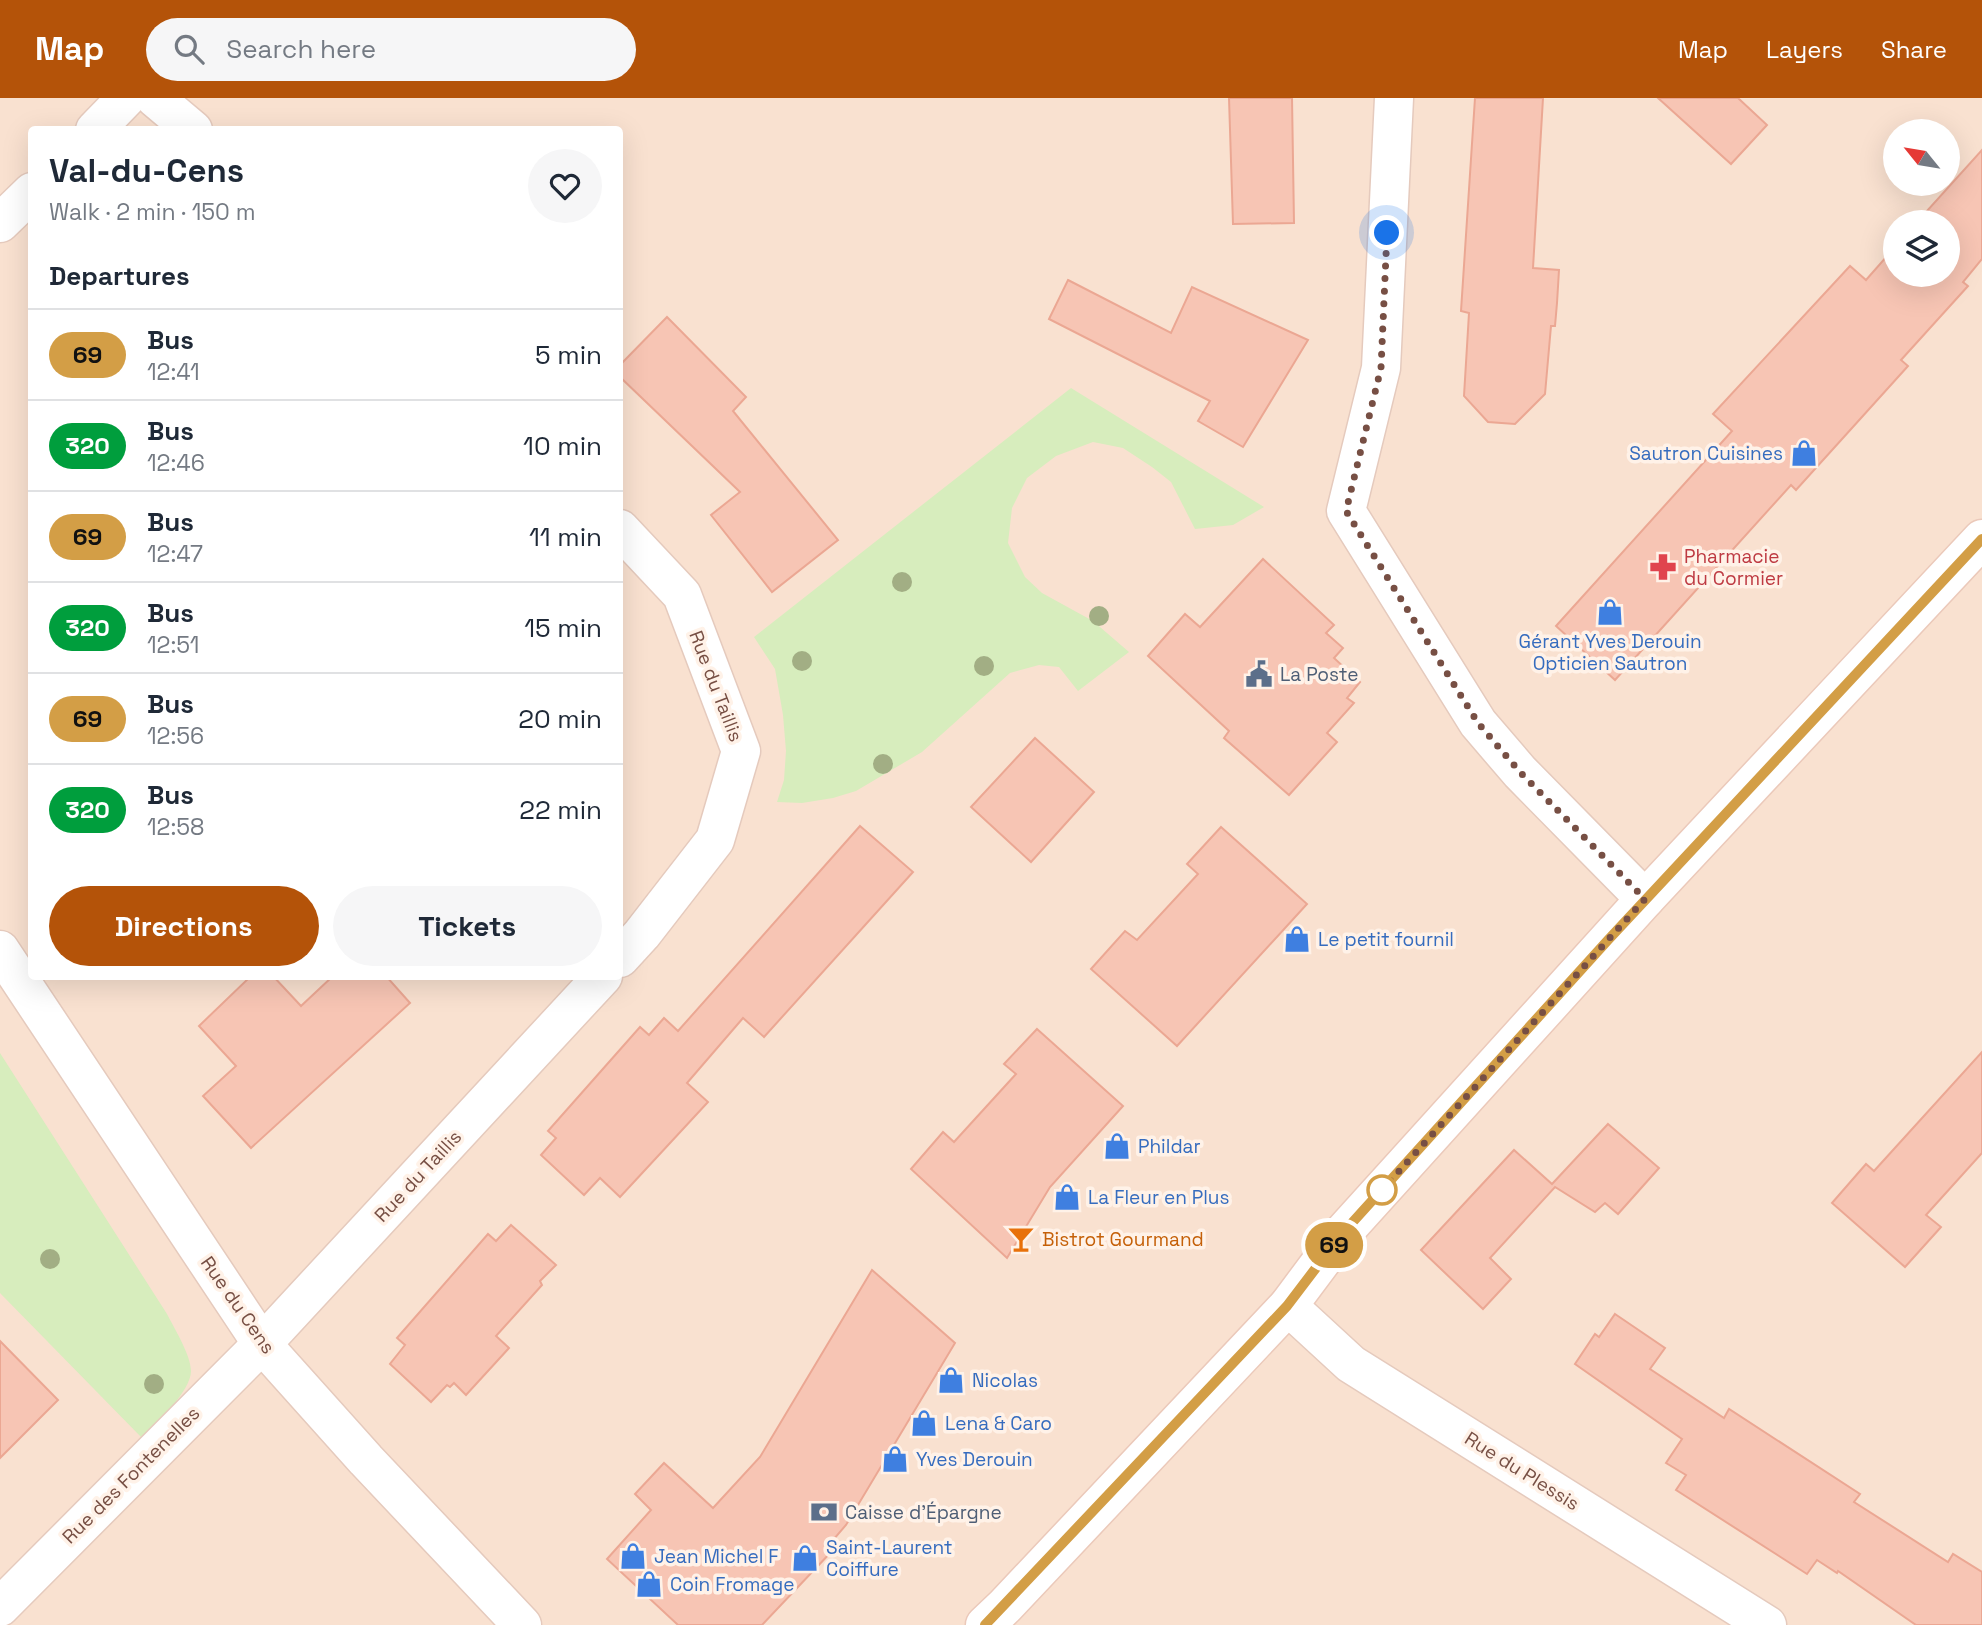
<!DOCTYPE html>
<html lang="en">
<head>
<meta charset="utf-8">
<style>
	body { margin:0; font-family:"Space Grotesk",sans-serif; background:#f6f6f7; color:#1f2937; height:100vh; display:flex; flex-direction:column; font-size:26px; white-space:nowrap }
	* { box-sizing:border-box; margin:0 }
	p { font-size:23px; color:#747a83 }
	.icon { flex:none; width:38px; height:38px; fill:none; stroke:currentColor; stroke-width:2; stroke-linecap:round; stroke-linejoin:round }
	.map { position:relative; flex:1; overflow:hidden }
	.sheet { position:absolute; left:28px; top:28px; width:595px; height:854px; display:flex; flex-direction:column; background:#fff; border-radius:7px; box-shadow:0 7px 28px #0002 }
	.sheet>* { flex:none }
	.badge { padding:0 14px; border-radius:23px; font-size:24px; line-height:46px }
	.needle { width:46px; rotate:300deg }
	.fabs { position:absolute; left:1883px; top:21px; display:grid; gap:14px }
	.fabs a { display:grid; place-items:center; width:77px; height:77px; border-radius:50%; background:#fff; box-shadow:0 7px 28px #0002; font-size:35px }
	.you { position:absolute; width:35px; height:35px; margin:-18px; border:5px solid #fff; border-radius:50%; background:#1a73e8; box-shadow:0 0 0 10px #1a73e833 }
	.map>.badge { position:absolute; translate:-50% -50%; box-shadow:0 0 0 4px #fff }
	h2 { padding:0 21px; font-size:26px; line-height:63px }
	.round { display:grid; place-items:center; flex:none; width:74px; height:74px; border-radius:37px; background:#f6f6f7 }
	.headline { display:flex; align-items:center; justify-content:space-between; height:119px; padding:0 21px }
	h1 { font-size:33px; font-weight:800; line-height:52px }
	.button { display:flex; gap:14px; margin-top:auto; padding:14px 21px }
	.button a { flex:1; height:80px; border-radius:42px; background:#b45309; color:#fff; font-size:28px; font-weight:800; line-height:80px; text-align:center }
	.button a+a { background:#f6f6f7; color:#1f2937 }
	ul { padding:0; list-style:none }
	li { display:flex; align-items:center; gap:21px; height:91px; padding:0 21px; border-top:2px solid #e0e1e3 }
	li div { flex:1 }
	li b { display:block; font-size:26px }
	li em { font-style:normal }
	li .badge { min-width:77px; font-weight:700; text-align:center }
	header { display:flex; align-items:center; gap:42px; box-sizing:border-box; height:98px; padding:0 35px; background:#b45309; color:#fff }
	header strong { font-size:33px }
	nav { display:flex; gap:38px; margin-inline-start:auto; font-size:24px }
	.search { width:490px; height:63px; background:#f6f6f7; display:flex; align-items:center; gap:18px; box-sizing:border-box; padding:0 24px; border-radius:38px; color:#747a83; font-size:26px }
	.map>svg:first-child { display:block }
	.residential { fill:#f9e1d0; fill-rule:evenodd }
	.green { fill:#d7edbd }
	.building { fill:#f7c5b4; stroke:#eba793; stroke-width:2 }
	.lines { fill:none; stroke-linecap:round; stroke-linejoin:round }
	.street-casing { stroke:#e5cabd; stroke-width:41 }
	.secondary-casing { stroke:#ebc9ba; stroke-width:41 }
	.street { stroke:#fff; stroke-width:38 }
	.secondary { stroke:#fff; stroke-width:38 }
	.tree { fill:#a2ae84 }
	.line-casing { stroke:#fff; stroke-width:16 }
	.line { stroke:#d39e46; stroke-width:10 }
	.walk { stroke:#774f44; stroke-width:7; stroke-dasharray:0 12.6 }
	.stop-dot { fill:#fff; stroke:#d39e46; stroke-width:3.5 }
	.labels { text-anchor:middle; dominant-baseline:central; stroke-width:7; stroke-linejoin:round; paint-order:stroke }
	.shop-label { font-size:19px; fill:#366cbe; stroke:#fff2e8; text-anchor:start }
	.health-label { font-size:19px; fill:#be3a42; stroke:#fff2e8; text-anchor:start }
	.service-label { font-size:19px; fill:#4e5e75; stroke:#fff2e8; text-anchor:start }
	.street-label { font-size:19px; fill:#774f44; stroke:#fff2e8 }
	.food-label { font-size:19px; fill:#c56008; stroke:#fff2e8; text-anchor:start }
</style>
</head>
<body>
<header>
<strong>Map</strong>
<div class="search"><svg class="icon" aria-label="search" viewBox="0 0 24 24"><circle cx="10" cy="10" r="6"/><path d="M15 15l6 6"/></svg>Search here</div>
<nav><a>Map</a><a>Layers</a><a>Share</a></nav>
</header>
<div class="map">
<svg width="1982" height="1527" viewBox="0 0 1982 1527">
	<rect width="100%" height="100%" fill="#ffeedf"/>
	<path class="residential" d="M0 0H1982V1527H0ZM32 32H620V878H32ZM1895 33H1948V86H1895ZM1895 124H1948V177H1895Z"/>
	<g class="green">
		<polygon points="1071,290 1264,409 1233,427 1195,431 1171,384 1152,369 1123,350 1093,344 1056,358 1027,380 1012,410 1008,445 1025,479 1042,495 1093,523 1129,554 1078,593 1059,569 1039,567 1010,575 922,654 856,693 833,700 802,705 777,704 784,682 786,653 783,617 775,571 754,539"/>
		<path d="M0 955 167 1216C174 1230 191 1257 191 1273 191 1293 156 1326 142 1340L0 1195Z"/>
	</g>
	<g class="building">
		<polygon points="1229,0 1292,0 1294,125 1233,126"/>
		<polygon points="1475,0 1543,0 1533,170 1559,172 1557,205 1555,228 1551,228 1545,296 1515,326 1488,324 1464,298 1469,215 1461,213"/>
		<polygon points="1658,0 1738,0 1767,27 1731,66"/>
		<polygon points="1982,52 1982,161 1963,184 1968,188 1901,262 1908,268 1796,392 1791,387 1615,582 1556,528 1732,333 1713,316 1850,168 1866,182 1895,149 1895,177 1948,177 1948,124 1917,124"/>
		<polygon points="1068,182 1171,235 1192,189 1308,242 1243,349 1198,323 1210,303 1049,221"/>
		<polygon points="667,219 746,299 733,313 838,442 772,494 711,417 740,394 620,279 620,267"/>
		<polygon points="1263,461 1334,527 1326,535 1343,550 1334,560 1360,584 1347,600 1354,605 1327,635 1337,644 1289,697 1224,640 1229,633 1148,558 1185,516 1200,529"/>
		<polygon points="1035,640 1094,694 1031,764 971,709"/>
		<polygon points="860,728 913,774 764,939 743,920 687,985 708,1004 620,1099 600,1080 584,1097 541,1057 556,1040 548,1033 640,929 649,937 664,920 678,933"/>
		<polygon points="1221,729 1307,806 1177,948 1091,871 1125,833 1137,842 1198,776 1187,766"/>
		<polygon points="251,878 273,878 301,908 333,878 386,878 410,905 251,1050 203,998 236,968 199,928"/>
		<polygon points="1037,931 1123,1008 1050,1089 1007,1160 911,1071 943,1034 954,1044 1016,976 1004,966"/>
		<polygon points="1982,954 1982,1055 1926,1117 1941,1129 1905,1169 1832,1105 1866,1066 1874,1073"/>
		<polygon points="1608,1026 1659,1070 1618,1116 1605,1105 1595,1114 1555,1089 1490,1160 1511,1181 1483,1211 1421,1152 1514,1052 1552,1086"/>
		<polygon points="511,1127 556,1167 540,1183 542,1187 496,1238 509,1250 466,1297 454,1285 450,1289 447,1287 431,1304 390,1266 405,1247 397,1240 488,1136 496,1143"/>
		<polygon points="872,1172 955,1245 846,1427 827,1449 832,1453 762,1527 678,1527 607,1461 651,1412 635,1396 664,1365 713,1410 760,1359"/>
		<polygon points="1615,1216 1665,1250 1650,1271 1724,1320 1729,1311 1860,1396 1854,1404 1948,1464 1953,1456 1982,1474 1982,1527 1916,1527 1838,1473 1837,1475 1817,1462 1807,1476 1676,1392 1686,1377 1666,1365 1682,1341 1575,1266 1595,1236 1599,1239"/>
		<polygon points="0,1243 58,1302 0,1360"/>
	</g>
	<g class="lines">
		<defs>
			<g id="street">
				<polyline points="155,0 193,32"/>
				<polyline points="1394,0 1381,270 1346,413 1478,625 1520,674 1645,801"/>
				<polyline points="95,32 126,0"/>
				<polyline points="0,125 32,94"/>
				<polyline points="620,431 682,497 741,653 715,742 642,836 620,860"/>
				<polyline points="0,852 262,1246 366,1362 522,1527"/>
				<polyline points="1288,1208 1351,1266 1767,1527"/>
				<polyline points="0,1509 262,1246 603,878"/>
			</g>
			<polyline id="secondary" points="985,1527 1005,1508 1288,1208 1341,1137 1645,801 1982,441"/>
		</defs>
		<use href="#street" class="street-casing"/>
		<use href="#secondary" class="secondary-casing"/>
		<use href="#street" class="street"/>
		<use href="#secondary" class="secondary"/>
	</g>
	<g class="tree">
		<circle cx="902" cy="484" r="10"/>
		<circle cx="1099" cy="518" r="10"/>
		<circle cx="802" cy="563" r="10"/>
		<circle cx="984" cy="568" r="10"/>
		<circle cx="883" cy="666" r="10"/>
		<circle cx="50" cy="1161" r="10"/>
		<circle cx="154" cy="1286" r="10"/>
	</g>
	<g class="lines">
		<defs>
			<polyline id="line" points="985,1527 1287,1208 1341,1137 1608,842 1982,441"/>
		</defs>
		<use href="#line" class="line-casing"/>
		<use href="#line" class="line"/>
		<polyline class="walk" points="1382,1092 1645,801 1520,674 1478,625 1346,413 1381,270 1387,135"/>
	</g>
	<defs>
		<symbol id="shop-bare" viewBox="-9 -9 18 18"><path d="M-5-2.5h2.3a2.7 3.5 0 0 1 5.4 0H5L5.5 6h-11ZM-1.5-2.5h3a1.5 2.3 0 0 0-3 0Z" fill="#3f7fe0" stroke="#fff2e8" stroke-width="2.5" paint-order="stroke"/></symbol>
		<symbol id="pharmacy-bare" viewBox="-9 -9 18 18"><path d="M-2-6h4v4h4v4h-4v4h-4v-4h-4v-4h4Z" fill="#e0444e" stroke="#fff2e8" stroke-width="2.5" paint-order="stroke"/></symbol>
		<symbol id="civic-bare" viewBox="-9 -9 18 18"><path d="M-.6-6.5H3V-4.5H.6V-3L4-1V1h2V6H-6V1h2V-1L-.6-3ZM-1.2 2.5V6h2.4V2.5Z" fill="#5c6f8a" stroke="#fff2e8" stroke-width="2.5" paint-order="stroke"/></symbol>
		<symbol id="bar-bare" viewBox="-9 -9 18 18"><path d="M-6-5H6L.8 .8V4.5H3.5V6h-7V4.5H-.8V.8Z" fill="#e8710a" stroke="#fff2e8" stroke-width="2.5" paint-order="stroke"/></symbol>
		<symbol id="bank-bare" viewBox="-9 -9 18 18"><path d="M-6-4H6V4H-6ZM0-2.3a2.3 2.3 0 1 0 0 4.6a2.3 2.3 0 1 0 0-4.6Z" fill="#5c6f8a" stroke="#fff2e8" stroke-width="2.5" paint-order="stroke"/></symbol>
	</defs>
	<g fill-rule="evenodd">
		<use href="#shop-bare" x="1785" y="336" width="38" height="38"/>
		<use href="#pharmacy-bare" x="1644" y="450" width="38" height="38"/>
		<use href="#shop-bare" x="1591" y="495" width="38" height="38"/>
		<use href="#civic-bare" x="1240" y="557" width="38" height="38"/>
		<use href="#shop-bare" x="1278" y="822" width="38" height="38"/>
		<use href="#shop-bare" x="1098" y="1029" width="38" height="38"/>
		<use href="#shop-bare" x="1048" y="1080" width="38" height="38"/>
		<use href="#bar-bare" x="1002" y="1122" width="38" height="38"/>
		<use href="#shop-bare" x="932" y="1263" width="38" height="38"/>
		<use href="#shop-bare" x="905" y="1306" width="38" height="38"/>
		<use href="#shop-bare" x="876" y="1342" width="38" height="38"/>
		<use href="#bank-bare" x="805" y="1395" width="38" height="38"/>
		<use href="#shop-bare" x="614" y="1439" width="38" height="38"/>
		<use href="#shop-bare" x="786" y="1441" width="38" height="38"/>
		<use href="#shop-bare" x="630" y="1467" width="38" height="38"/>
	</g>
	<circle class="stop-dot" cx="1382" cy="1092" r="14"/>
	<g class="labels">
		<g class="shop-label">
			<text x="1783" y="355" text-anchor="end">Sautron Cuisines</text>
			<text x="1610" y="543" text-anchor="middle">Gérant Yves Derouin<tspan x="1610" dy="22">Opticien Sautron</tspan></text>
			<text x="1318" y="841">Le petit fournil</text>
			<text x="1138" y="1048">Phildar</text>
			<text x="1088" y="1099">La Fleur en Plus</text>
			<text x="972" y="1282">Nicolas</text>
			<text x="945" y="1325">Lena &amp; Caro</text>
			<text x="916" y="1361">Yves Derouin</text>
			<text x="826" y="1449">Saint-Laurent<tspan x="826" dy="22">Coiffure</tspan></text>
			<text x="654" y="1458">Jean Michel F</text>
			<text x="670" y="1486">Coin Fromage</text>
		</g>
		<g class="health-label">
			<text x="1684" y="458">Pharmacie<tspan x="1684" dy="22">du Cormier</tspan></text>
		</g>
		<g class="service-label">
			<text x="1280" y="576">La Poste</text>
			<text x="845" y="1414">Caisse d'Épargne</text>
		</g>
		<g class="street-label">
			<text transform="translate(716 588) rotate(69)">Rue du Taillis</text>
			<text transform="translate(418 1078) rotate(-47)">Rue du Taillis</text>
			<text transform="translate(238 1207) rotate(55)">Rue du Cens</text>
			<text transform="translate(1522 1373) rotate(32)">Rue du Plessis</text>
			<text transform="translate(131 1377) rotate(-45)">Rue des Fontenelles</text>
		</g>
		<g class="food-label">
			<text x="1042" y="1141">Bistrot Gourmand</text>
		</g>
	</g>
</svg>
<div class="fabs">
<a><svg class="needle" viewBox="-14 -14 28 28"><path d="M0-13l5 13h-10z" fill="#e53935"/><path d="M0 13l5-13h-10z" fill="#747a83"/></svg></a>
<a><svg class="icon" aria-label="layers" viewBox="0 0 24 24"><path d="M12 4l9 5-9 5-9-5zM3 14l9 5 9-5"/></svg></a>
</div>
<div class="you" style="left:1387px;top:135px"></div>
<b class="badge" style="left:1334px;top:1147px;background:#d39e46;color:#111">69</b>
<section class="sheet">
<div class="headline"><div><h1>Val-du-Cens</h1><p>Walk · 2 min · 150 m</p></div><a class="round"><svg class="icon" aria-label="heart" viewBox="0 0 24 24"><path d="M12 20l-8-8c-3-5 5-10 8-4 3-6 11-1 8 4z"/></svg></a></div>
<h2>Departures</h2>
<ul>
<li><span class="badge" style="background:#d39e46;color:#111">69</span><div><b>Bus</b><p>12:41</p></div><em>5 min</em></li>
<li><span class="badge" style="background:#009e3d;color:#fff">320</span><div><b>Bus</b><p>12:46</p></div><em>10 min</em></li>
<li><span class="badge" style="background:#d39e46;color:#111">69</span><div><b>Bus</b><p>12:47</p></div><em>11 min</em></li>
<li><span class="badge" style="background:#009e3d;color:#fff">320</span><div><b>Bus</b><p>12:51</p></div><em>15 min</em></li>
<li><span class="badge" style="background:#d39e46;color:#111">69</span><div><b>Bus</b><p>12:56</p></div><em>20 min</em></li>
<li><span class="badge" style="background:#009e3d;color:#fff">320</span><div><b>Bus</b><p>12:58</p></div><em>22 min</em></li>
</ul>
<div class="button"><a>Directions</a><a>Tickets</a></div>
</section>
</div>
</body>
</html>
